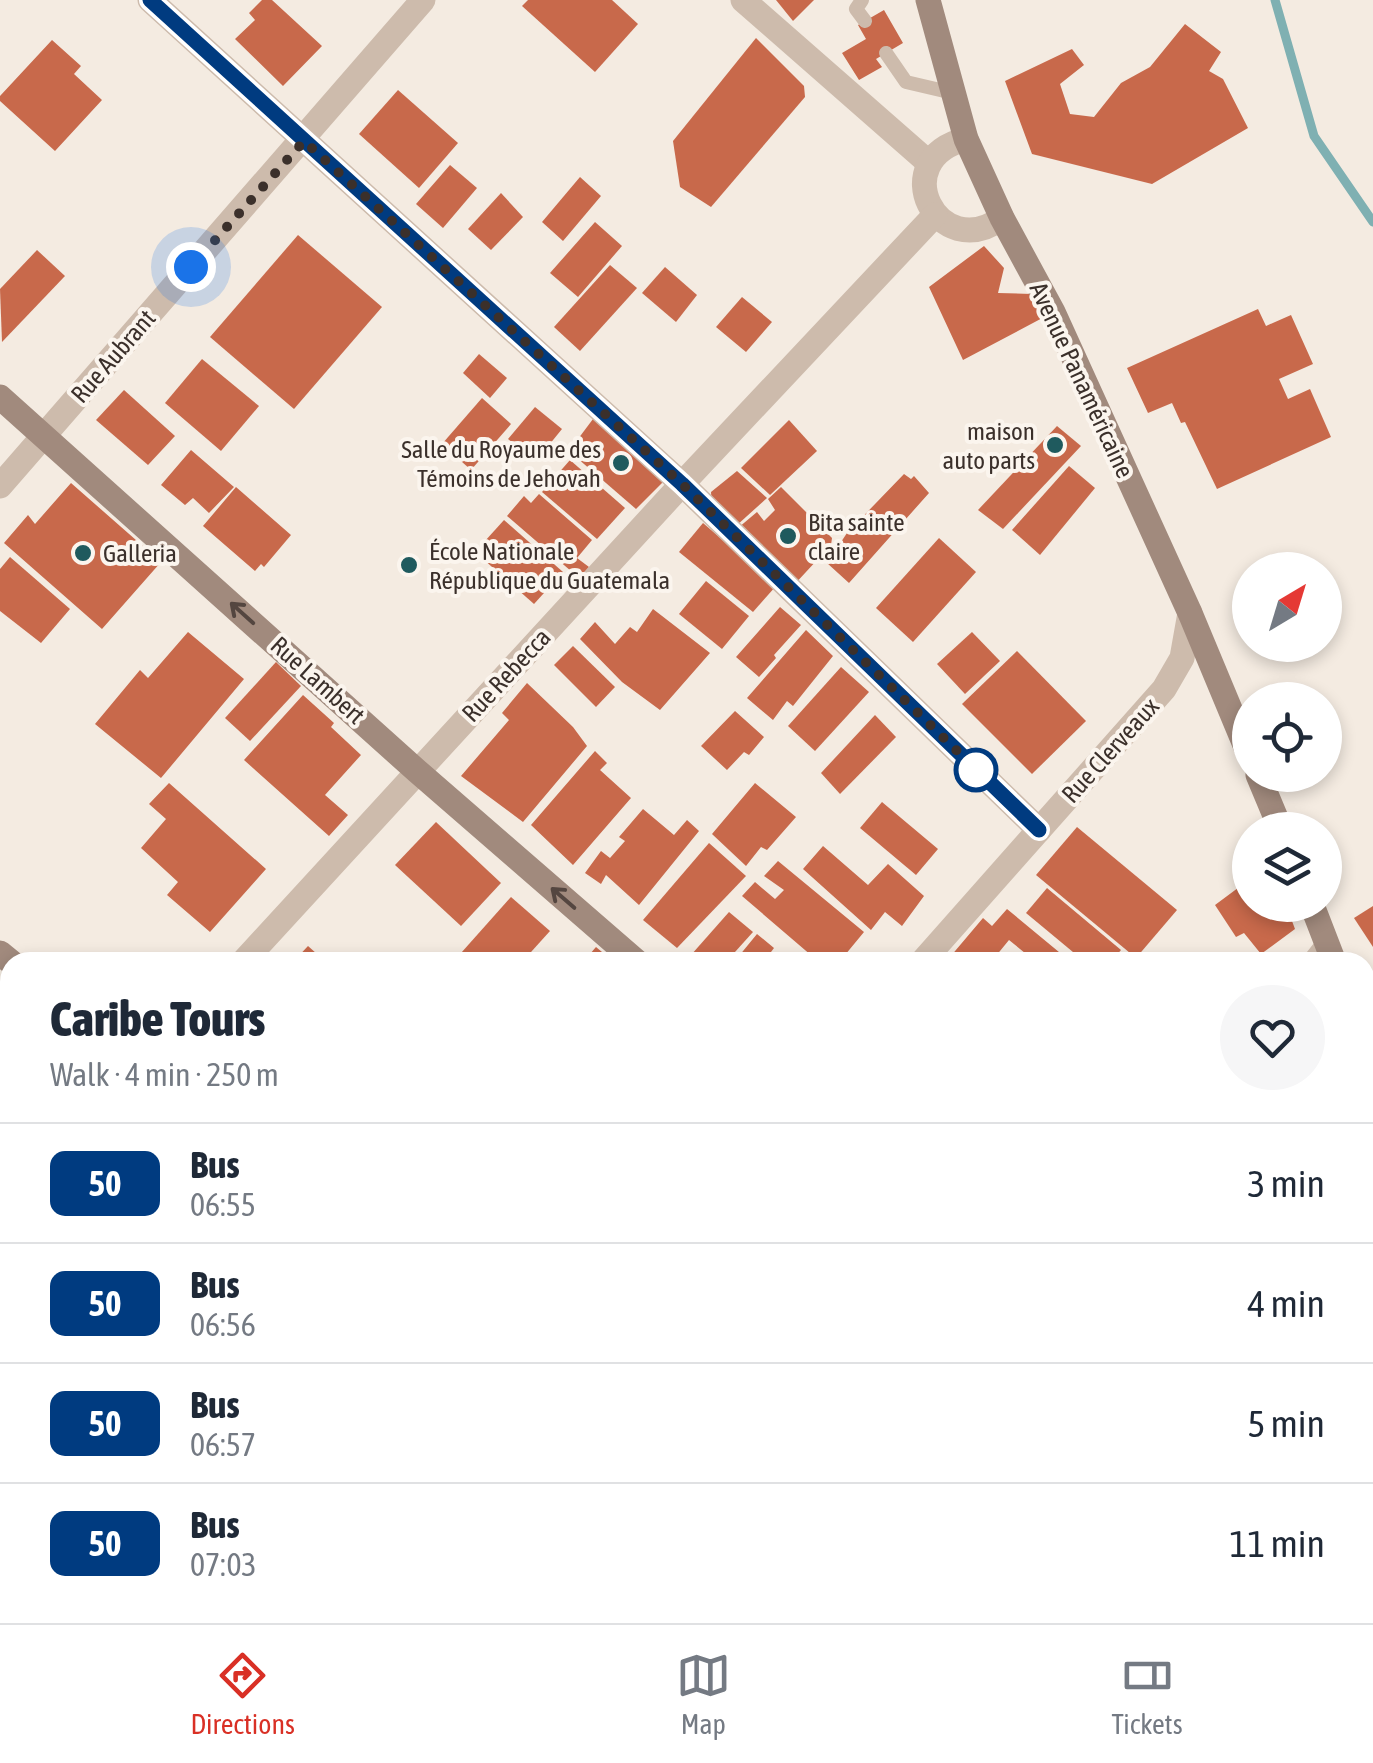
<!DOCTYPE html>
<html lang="en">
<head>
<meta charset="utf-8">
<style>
	body { margin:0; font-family:"Asap Condensed",sans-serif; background:#f6f6f7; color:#1f2937; height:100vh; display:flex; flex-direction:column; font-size:38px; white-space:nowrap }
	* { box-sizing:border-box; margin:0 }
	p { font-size:32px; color:#747a83 }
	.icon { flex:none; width:55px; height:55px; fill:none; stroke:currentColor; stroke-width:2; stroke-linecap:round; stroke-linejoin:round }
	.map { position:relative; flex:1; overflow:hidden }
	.side { position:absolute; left:0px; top:952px; width:1375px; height:672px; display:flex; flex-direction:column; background:#fff; border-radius:30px 30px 0 0; box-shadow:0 5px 15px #0003 }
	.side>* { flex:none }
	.badge { padding:0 20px; border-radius:15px; font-size:35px; line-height:65px }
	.needle { width:65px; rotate:38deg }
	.fabs { position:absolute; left:1232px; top:552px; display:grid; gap:20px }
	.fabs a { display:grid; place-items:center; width:110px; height:110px; border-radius:50%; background:#fff; box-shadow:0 5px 15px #0003; font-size:50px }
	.you { position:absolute; width:50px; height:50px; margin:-25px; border:8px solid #fff; border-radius:50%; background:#1a73e8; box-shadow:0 0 0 15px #1a73e833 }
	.map>.badge { position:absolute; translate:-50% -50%; box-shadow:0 0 0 5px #fff }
	.round { display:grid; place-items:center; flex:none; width:105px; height:105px; border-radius:52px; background:#f6f6f7 }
	.head { display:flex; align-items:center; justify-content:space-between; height:170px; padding:0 50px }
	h1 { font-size:48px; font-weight:800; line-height:75px }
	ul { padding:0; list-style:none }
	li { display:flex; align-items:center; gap:30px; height:120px; padding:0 50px; border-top:2px solid #e0e1e3 }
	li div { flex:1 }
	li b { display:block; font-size:38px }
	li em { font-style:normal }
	li .badge { min-width:110px; font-weight:700; text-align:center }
	.tab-bar { display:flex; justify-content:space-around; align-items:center; height:140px; border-top:2px solid #e0e1e3; background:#fff; font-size:28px; color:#747a83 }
	.tab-bar a { display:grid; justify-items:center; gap:5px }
	.tab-bar .on { color:#d93025 }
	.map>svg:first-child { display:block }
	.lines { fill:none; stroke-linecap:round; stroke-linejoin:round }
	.stream { stroke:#7fb0b2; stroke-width:9 }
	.building { fill:#c8694b }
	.lane { stroke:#cdbbac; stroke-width:14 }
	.street { stroke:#cdbbac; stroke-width:25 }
	.secondary { stroke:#a18a7d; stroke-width:25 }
	.oneway { stroke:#544640 }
	.line-casing { stroke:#fff; stroke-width:22 }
	.line { stroke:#003b80; stroke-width:15 }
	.walk { stroke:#3b302b; stroke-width:10; stroke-dasharray:0 18 }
	.poi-dot { fill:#1f5a5e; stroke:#fbf5ee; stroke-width:4 }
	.stop-dot { fill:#fff; stroke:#003b80; stroke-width:5 }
	.labels { text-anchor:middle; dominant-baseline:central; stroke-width:8; stroke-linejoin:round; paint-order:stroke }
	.street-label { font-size:25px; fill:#3b302b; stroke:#fbf5ee }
	.poi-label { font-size:25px; fill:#3b302b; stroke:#fbf5ee; text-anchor:start }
</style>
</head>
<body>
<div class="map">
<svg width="1373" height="1623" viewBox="0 0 1373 1623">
	<rect width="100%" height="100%" fill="#f4ebe1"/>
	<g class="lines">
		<polyline class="stream" points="1275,0 1314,136 1373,222"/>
	</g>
	<g class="building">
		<polygon points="262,0 272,0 322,46 283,86 235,39 255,20 249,13"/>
		<polygon points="528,0 612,0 638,24 595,72 522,6"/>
		<polygon points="776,0 814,0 793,21"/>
		<polygon points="884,10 903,43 876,59 882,67 859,80 842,53 866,39 858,25"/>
		<polygon points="1185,24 1221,52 1209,71 1223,79 1248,128 1152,184 1032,154 1005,81 1072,49 1084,65 1060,84 1070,114 1094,117 1121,83 1150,67"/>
		<polygon points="756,38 804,86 805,97 711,207 680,187 673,141"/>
		<polygon points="52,40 81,66 74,74 102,100 55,151 0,101 0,96"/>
		<polygon points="398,90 458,143 419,188 359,134"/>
		<polygon points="450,165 477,188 443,228 416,204"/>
		<polygon points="580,177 601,196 563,241 542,222"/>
		<polygon points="501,193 523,217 491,250 468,229"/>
		<polygon points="595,222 622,246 578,297 550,273"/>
		<polygon points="298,235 382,307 294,409 210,337"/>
		<polygon points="984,246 1004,268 998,293 1032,294 1048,315 963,360 929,287"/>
		<polygon points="37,250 65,276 2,342 0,289"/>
		<polygon points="610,265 637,288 580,351 554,327"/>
		<polygon points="665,267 697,295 676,322 642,293"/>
		<polygon points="742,297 772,322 746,352 716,327"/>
		<polygon points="1258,309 1266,326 1291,315 1313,364 1279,379 1288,399 1310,389 1331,437 1217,489 1185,422 1181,423 1172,403 1148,413 1127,368"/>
		<polygon points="479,354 507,378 490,398 463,373"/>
		<polygon points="202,359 259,406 221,451 165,403"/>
		<polygon points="124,390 175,436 148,465 96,420"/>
		<polygon points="482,398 511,424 471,470 442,444"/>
		<polygon points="535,407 562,429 536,461 508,439"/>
		<polygon points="593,419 668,477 636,509 569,451"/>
		<polygon points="789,420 817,451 770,495 741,468"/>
		<polygon points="1057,426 1081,446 1003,529 978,510"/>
		<polygon points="191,450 234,487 209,513 193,498 185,505 161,485"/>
		<polygon points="570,460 625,508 597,539 542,492"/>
		<polygon points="1069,466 1095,488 1040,555 1012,530"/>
		<polygon points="737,471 767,498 736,526 712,506 711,492"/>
		<polygon points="904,474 911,479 914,476 929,493 849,583 827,563 847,533"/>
		<polygon points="71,483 161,562 102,629 4,543 28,515 35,524"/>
		<polygon points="236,487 291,535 264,567 261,564 255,571 203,526"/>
		<polygon points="781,487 832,538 831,545 793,586 738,528 757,512 764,521 775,510 768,499"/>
		<polygon points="539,494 592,540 577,558 589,567 579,578 507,516 524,496 531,503"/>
		<polygon points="504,520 563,572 534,604 475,552"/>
		<polygon points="703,523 776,586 753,612 679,552"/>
		<polygon points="939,538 976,572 913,642 876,608"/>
		<polygon points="10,557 70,609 41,643 0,611 0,569"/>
		<polygon points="706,581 749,616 722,649 679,614"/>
		<polygon points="780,607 801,625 774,655 776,658 759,677 736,657"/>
		<polygon points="653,609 710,653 660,710 622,682 580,639 595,622 615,644 630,627 637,632"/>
		<polygon points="806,630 833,656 793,706 787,701 773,720 747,698"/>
		<polygon points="188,632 244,679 161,778 95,724 140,670 148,678"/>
		<polygon points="972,632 1000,661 965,694 937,664"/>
		<polygon points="573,646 615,687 596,707 554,665"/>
		<polygon points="1017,651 1086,721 1032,774 962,704"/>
		<polygon points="276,662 301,686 250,741 225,718"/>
		<polygon points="841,667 869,692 815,751 788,726"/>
		<polygon points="527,683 573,727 587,746 523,822 461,776 509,720 502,713"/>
		<polygon points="303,695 334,723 331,727 361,755 325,795 348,815 329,836 244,760"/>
		<polygon points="735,711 764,737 749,755 744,752 727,770 701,746"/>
		<polygon points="875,715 896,737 840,794 821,773"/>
		<polygon points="595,751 607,763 600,770 631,798 573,865 531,825"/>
		<polygon points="169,783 266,869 210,932 167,895 178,882 141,848 166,819 149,804"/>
		<polygon points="755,783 796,817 767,850 761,847 746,866 712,834"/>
		<polygon points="882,802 938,849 916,875 860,828"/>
		<polygon points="643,809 674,835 687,820 699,831 639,905 606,875 601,884 585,873 601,851 610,858 625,841 619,837"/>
		<polygon points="436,822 501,883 461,926 395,865"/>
		<polygon points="1077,827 1177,910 1136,958 1036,875"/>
		<polygon points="709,843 746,876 677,948 643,920"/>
		<polygon points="823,846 868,885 888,864 924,896 902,926 885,912 871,930 803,869"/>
		<polygon points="778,861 864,932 845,955 852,962 819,962 742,896 755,882 775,899 784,890 764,876"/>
		<polygon points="1250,879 1250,905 1286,905 1295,929 1261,954 1244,933 1236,937 1215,905"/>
		<polygon points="1047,888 1121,950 1111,962 1085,962 1026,913"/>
		<polygon points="511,897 550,931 522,962 453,962"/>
		<polygon points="1373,906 1373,947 1354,918"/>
		<polygon points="1007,909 1071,962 1036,962 1009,940 991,962 956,962 950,957 983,918 992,926"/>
		<polygon points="729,912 753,932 726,962 699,962 691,955"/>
		<polygon points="757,934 774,948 771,952 783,962 734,962"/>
		<polygon points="308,946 326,962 293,962"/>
		<polygon points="596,947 614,962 583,962"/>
		<polygon points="0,1191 10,1195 0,1210"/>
		<polygon points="0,1313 10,1322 10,1345 3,1354 0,1351"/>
		<polygon points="1373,1337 1373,1416 1365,1423 1365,1344"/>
		<polygon points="0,1363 10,1371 10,1423 0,1415"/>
		<polygon points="55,1615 111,1615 121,1623 49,1623"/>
		<polygon points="397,1615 405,1615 412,1621 417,1615 428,1615 438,1623 390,1623"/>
		<polygon points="583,1615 623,1615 617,1623 592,1623"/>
		<polygon points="697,1615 706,1615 715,1622 720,1617 726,1623 690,1623"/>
		<polygon points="874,1615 904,1615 898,1623 885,1623"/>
		<polygon points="912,1615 1004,1615 1008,1618 1004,1623 906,1623"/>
		<polygon points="1118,1615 1176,1615 1185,1623 1128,1623"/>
		<polygon points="1205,1615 1266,1615 1258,1623 1214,1623"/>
	</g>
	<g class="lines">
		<g class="lane">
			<polyline points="862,0 856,9 865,21"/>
			<polyline points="886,53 906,82 953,93"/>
			<polyline points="1308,962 1326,939"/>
		</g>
		<g class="street">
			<polyline points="150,0 682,484 1039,830"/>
			<polyline points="743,0 929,163"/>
			<path d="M966 139C884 160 938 265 1002 218"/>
			<polyline points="0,486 423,0"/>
			<polyline points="243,962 682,484 935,215"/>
			<polyline points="922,962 1164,689 1182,658 1190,613"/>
			<polyline points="0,1230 10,1219"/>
			<polyline points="0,1495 10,1504"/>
			<polyline points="134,1615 143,1623"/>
			<polyline points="342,1623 349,1615"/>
		</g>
		<g class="secondary">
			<polyline points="928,0 966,139 1002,218 1053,312 1190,613 1250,757"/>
			<polyline points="0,397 417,771 637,962"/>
			<polyline points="1258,775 1281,830"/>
			<polyline points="1312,905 1334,962"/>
			<polyline points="0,953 11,962"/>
			<polyline points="1365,1057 1373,1082"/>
			<polyline points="1365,1312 1373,1304"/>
			<polyline points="769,1615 778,1623"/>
			<polyline points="1358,1615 1367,1623"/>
			<polyline points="1068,1623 1075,1615"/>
		</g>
	</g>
	<defs><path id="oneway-shaft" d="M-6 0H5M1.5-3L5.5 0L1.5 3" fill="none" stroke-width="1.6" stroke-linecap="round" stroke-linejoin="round" transform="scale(2.5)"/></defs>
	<g class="oneway">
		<use href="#oneway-shaft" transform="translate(242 613) rotate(-138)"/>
		<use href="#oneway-shaft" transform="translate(563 898) rotate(-139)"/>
	</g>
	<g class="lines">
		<defs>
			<polyline id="line" points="150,0 682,484 1039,830"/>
		</defs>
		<use href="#line" class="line-casing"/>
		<use href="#line" class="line"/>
		<polyline class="walk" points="191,267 304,141 682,484 984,777 976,770"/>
	</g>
	<g class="poi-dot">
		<circle cx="1055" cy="445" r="10"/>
		<circle cx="621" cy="463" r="10"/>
		<circle cx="788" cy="536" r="10"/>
		<circle cx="83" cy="553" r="10"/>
		<circle cx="409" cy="565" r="10"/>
	</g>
	<circle class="stop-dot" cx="976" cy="770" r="20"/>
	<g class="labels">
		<g class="street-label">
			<text transform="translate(113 356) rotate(-49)">Rue Aubrant</text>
			<text transform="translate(1082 380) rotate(65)">Avenue Panaméricaine</text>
			<text transform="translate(506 675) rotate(-47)">Rue Rebecca</text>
			<text transform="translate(318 680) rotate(42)">Rue Lambert</text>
			<text transform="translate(1110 750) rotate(-48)">Rue Clerveaux</text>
		</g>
		<g class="poi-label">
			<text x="1035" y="431" text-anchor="end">maison<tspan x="1035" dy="29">auto parts</tspan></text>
			<text x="601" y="449" text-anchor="end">Salle du Royaume des<tspan x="601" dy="29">Témoins de Jehovah</tspan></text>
			<text x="808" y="522">Bita sainte<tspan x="808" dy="29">claire</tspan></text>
			<text x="429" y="551">École Nationale<tspan x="429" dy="29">République du Guatemala</tspan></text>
			<text x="103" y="553">Galleria</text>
		</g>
	</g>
</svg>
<div class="fabs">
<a><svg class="needle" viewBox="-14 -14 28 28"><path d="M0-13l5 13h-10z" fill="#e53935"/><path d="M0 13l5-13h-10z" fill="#747a83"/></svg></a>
<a><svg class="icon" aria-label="locate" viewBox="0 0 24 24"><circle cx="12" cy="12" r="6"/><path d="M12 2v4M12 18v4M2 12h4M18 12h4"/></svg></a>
<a><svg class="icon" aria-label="layers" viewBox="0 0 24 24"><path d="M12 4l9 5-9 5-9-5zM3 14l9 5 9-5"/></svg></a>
</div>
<div class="you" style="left:191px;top:267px"></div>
<section class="side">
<div class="head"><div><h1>Caribe Tours</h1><p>Walk · 4 min · 250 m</p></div><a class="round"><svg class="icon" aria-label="heart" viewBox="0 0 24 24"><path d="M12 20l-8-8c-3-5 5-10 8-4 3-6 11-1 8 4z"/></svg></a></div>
<ul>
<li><span class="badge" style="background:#003b80;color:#fff">50</span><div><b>Bus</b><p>06:55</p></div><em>3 min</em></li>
<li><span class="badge" style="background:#003b80;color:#fff">50</span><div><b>Bus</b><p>06:56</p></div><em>4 min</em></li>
<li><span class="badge" style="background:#003b80;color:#fff">50</span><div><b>Bus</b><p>06:57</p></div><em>5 min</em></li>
<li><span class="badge" style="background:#003b80;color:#fff">50</span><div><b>Bus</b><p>07:03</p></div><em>11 min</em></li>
</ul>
</section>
</div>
<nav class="tab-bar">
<a class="on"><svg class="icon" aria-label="directions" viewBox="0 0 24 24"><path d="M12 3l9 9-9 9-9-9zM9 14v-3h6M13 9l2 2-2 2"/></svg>Directions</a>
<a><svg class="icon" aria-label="map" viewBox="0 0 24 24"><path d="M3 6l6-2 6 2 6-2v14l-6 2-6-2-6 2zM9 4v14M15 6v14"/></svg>Map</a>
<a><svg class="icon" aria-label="tickets" viewBox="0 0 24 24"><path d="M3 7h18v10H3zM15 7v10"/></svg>Tickets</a>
</nav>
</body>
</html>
